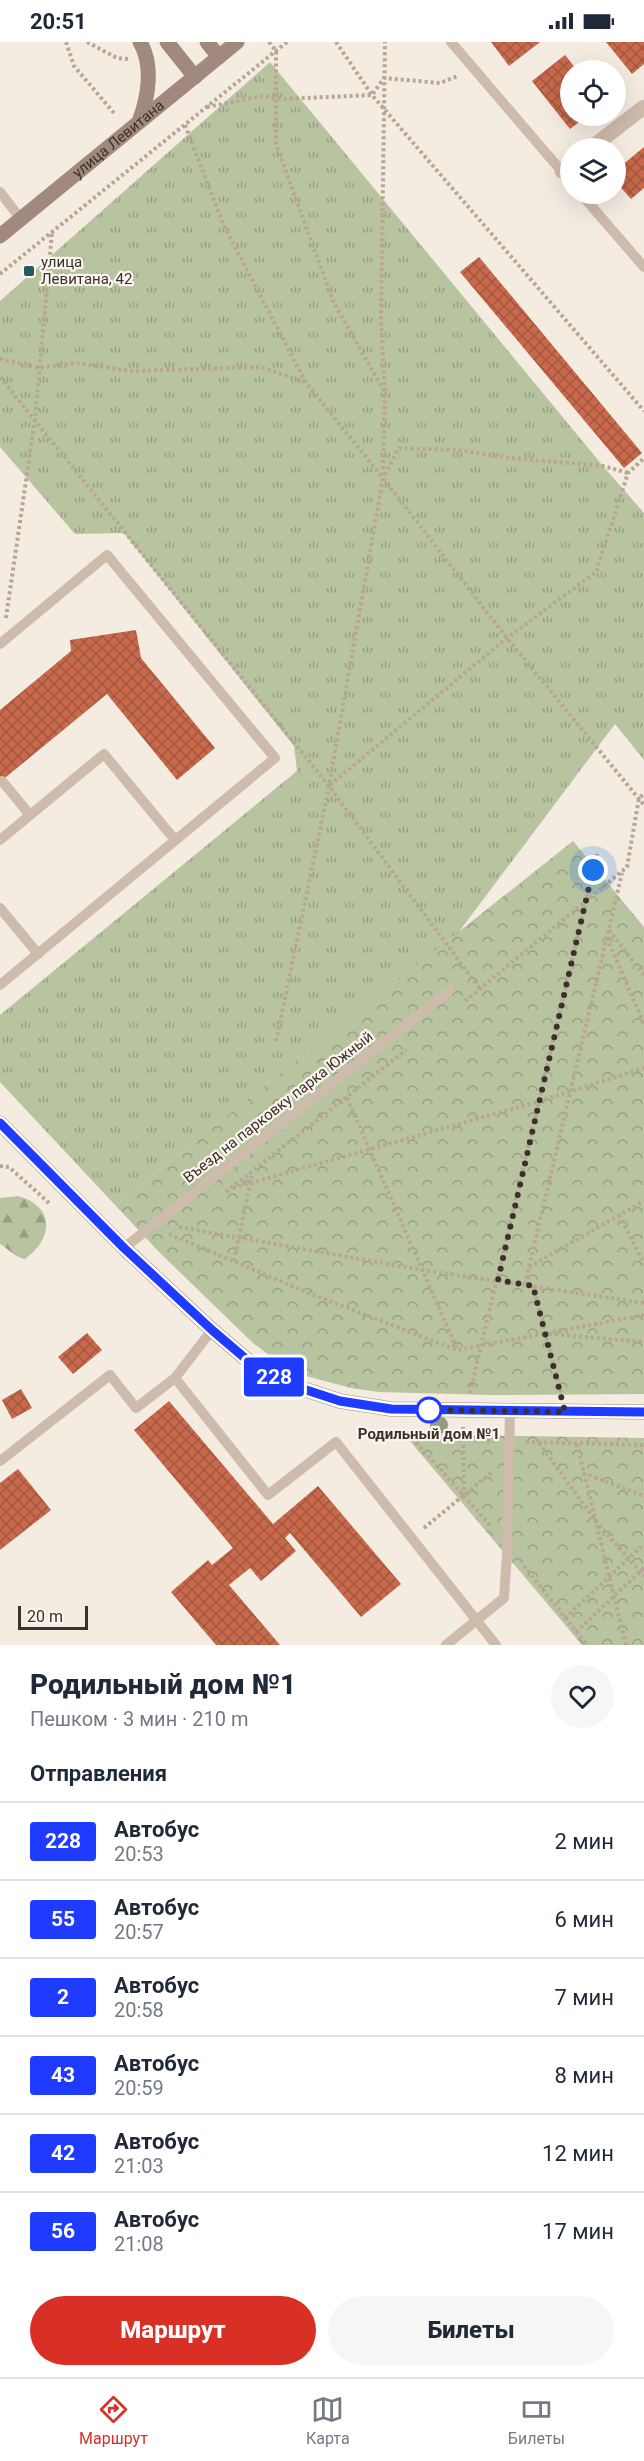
<!DOCTYPE html>
<html lang="ru">
<head>
<meta charset="utf-8">
<style>
	body { margin:0; font-family:Roboto,sans-serif; background:#f6f6f7; color:#1f2937; height:100vh; display:flex; flex-direction:column; font-size:22px; white-space:nowrap }
	* { box-sizing:border-box; margin:0 }
	p { font-size:20px; color:#747a83 }
	.icon { flex:none; width:33px; height:33px; fill:none; stroke:currentColor; stroke-width:2; stroke-linecap:round; stroke-linejoin:round }
	.map { position:relative; height:1603px; overflow:hidden }
	.panel { display:flex; flex-direction:column; background:#fff; flex:1 }
	.panel>* { flex:none }
	.badge { padding:0 12px; border-radius:4px; font-size:21px; line-height:39px }
	.tools { position:absolute; left:560px; top:18px; display:grid; gap:12px }
	.tools a { display:grid; place-items:center; width:66px; height:66px; border-radius:50%; background:#fff; box-shadow:0 6px 24px #0002; font-size:30px }
	.scale { position:absolute; left:18px; bottom:15px; width:70px; box-sizing:border-box; padding-left:6px; border:3px solid #3b302b; border-top:0; font-size:16px; line-height:21px; white-space:nowrap; color:#3b302b; -webkit-text-stroke:4px #fbf5ee; paint-order:stroke }
	.you { position:absolute; width:30px; height:30px; margin:-15px; border:4px solid #fff; border-radius:50%; background:#1a73e8; box-shadow:0 0 0 9px #1a73e833 }
	.map>.badge { position:absolute; translate:-50% -50%; box-shadow:0 0 0 3px #fff }
	h2 { padding:0 30px; font-size:22px; line-height:54px }
	.round { display:grid; place-items:center; flex:none; width:63px; height:63px; border-radius:32px; background:#f6f6f7 }
	.head { display:flex; align-items:center; justify-content:space-between; height:102px; padding:0 30px }
	h1 { font-size:28px; font-weight:800; line-height:45px }
	.action { display:flex; gap:12px; margin-top:auto; padding:12px 30px }
	.action a { flex:1; height:69px; border-radius:36px; background:#d93025; color:#fff; font-size:24px; font-weight:800; line-height:69px; text-align:center }
	.action a+a { background:#f6f6f7; color:#1f2937 }
	ul { padding:0; list-style:none }
	li { display:flex; align-items:center; gap:18px; height:78px; padding:0 30px; border-top:2px solid #e0e1e3 }
	li div { flex:1 }
	li b { display:block; font-size:22px }
	li em { font-style:normal }
	li .badge { min-width:66px; font-weight:700; text-align:center }
	.status { display:flex; justify-content:space-between; align-items:center; height:42px; padding:0 30px; background:#fff; direction:ltr }
	.status svg { height:16px; fill:currentColor }
	.tab-bar { display:flex; justify-content:space-around; align-items:center; height:84px; border-top:2px solid #e0e1e3; background:#fff; font-size:16px; color:#747a83 }
	.tab-bar a { display:grid; justify-items:center; gap:3px }
	.tab-bar .active { color:#d93025 }
	.map>svg:first-child { display:block }
	.grass { fill:url(#grass-tufts) }
	.forest { fill:url(#forest-firs) }
	.park { fill:url(#park-crowns) }
	.building { fill:url(#building-cross-hatch) }
	.lines { fill:none; stroke-linecap:round; stroke-linejoin:round }
	.path { stroke:#b9a596; stroke-width:4; stroke-dasharray:3 3; stroke-linecap:butt }
	.service { stroke:#cdbbac; stroke-width:10 }
	.minor { stroke:#cdbbac; stroke-width:15 }
	.secondary { stroke:#a18a7d; stroke-width:15 }
	.tree { fill:#969b7f }
	.line-casing { stroke:#fff; stroke-width:14 }
	.line { stroke:#1f3bff; stroke-width:9 }
	.walk { stroke:#3b302b; stroke-width:6; stroke-dasharray:0 10.8 }
	.poi-dot { fill:#1f5a5e; stroke:#fbf5ee; stroke-width:2 }
	.stop-dot { fill:#fff; stroke:#1f3bff; stroke-width:3 }
	.labels { text-anchor:middle; dominant-baseline:central; stroke-width:4.5; stroke-linejoin:round; paint-order:stroke }
	.street-label { font-size:15px; fill:#3b302b; stroke:#fbf5ee }
	.poi-label { font-size:15px; fill:#3b302b; stroke:#fbf5ee; text-anchor:start }
	.stop-label { font-size:15px; font-weight:bold; fill:#3b302b; stroke:#fbf5ee }
</style>
</head>
<body>
<div class="status"><b>20:51</b><svg viewBox="0 0 49 12"><path d="M0 12V9h3v3zM5 12V6h3v6zM10 12V3h3v9zM15 12V0h3v12zM26 1h20v11H26zM47 4h2v5h-2z"/></svg></div>
<div class="map">
<svg width="644" height="1603" viewBox="0 0 644 1603">
	<defs>
		<pattern id="grass-tufts" width="24" height="20" patternUnits="userSpaceOnUse" patternTransform="scale(1.5)"><rect width="24" height="20" fill="#b8c4a0"/><path d="M3 7l-1-3M5 7V3M7 7l1-3M15 17l-1-3M17 17v-4M19 17l1-3" fill="none" stroke="#97a083"/></pattern>
		<pattern id="forest-firs" width="22" height="20" patternUnits="userSpaceOnUse" patternTransform="scale(1.5)"><rect width="22" height="20" fill="#b8c4a0"/><path d="M5 1l3.5 6h-7zM16 11l3.5 6h-7z" fill="#97a083"/></pattern>
		<pattern id="park-crowns" width="20" height="18" patternUnits="userSpaceOnUse" patternTransform="scale(1.5)"><rect width="20" height="18" fill="#b8c4a0"/><path d="M2 6a3 3 0 1 1 6 0M12 15a3 3 0 1 1 6 0" fill="none" stroke="#97a083"/></pattern>
		<pattern id="building-cross-hatch" width="8" height="8" patternUnits="userSpaceOnUse" patternTransform="scale(1.5)"><rect width="8" height="8" fill="#c8694b"/><path d="M0 0l8 8M0 8l8-8" fill="none" stroke="#a4573f"/></pattern>
	</defs>
	<rect width="100%" height="100%" fill="#f4ebe1"/>
	<polygon class="grass" points="270,20 603,424 644,471 644,718 615,682 458,891 115,1163 0,1040 0,973 297,729 294,704 124,491 75,492 0,405 0,259"/>
	<path class="forest" d="M18 1154C56 1165 53 1197 25 1217 14 1215 9 1207 0 1202V1156Z"/>
	<g class="park">
		<polygon points="573,799 644,885 644,1352 492,1353 378,1350 351,1346 306,1334 286,1326 253,1301 159,1210 115,1163"/>
		<polygon points="404,1392 644,1396 644,1603 582,1603"/>
	</g>
	<g class="building">
		<polygon points="491,0 540,0 509,24"/>
		<polygon points="606,0 644,0 644,22 632,32"/>
		<polygon points="565,13 577,28 570,28 570,74 587,74 570,87 532,39"/>
		<polygon points="644,105 644,146 631,157 615,139 615,129"/>
		<polygon points="479,215 642,411 624,426 460,230"/>
		<polygon points="136,588 141,616 215,706 177,738 107,652 0,740 0,668 71,609 70,598"/>
		<polygon points="87,1291 102,1308 73,1332 58,1315"/>
		<polygon points="21,1347 32,1366 12,1377 2,1358"/>
		<polygon points="169,1359 273,1482 318,1444 401,1542 361,1575 290,1491 285,1496 296,1509 261,1539 250,1526 229,1543 280,1603 216,1603 171,1550 208,1518 212,1523 233,1506 134,1388"/>
		<polygon points="18,1427 51,1468 0,1508 0,1441"/>
	</g>
	<g class="lines">
		<g class="path">
			<polyline points="66,0 74,24 114,71"/>
			<polyline points="87,0 117,16 129,17"/>
			<polyline points="269,0 276,9 276,102 333,259 384,349"/>
			<polyline points="336,0 372,53 644,369"/>
			<polyline points="207,65 263,54 282,57 372,53 384,36 440,41 458,34"/>
			<polyline points="185,83 224,184 306,341 383,436 507,596 644,763"/>
			<polyline points="0,232 287,0"/>
			<polyline points="0,317 40,326 76,321 131,329 260,325 305,340"/>
			<polyline points="0,335 329,744 480,947"/>
			<polyline points="385,433 399,406 457,408 511,416 603,424 628,431"/>
			<polyline points="6,576 35,377 52,190"/>
			<polyline points="330,743 507,596 596,530 628,431 644,416"/>
			<polyline points="609,888 644,933"/>
			<polyline points="607,896 644,982"/>
			<polyline points="465,959 627,825 639,756 644,752"/>
			<polyline points="276,999 329,744 383,436 385,352 381,277 385,0"/>
			<polyline points="347,1056 457,1307"/>
			<polyline points="0,1124 9,1125 49,1161"/>
			<polyline points="233,1146 540,1059 644,1026"/>
			<polyline points="226,1150 406,1008"/>
			<polyline points="619,1173 644,1222"/>
			<polyline points="179,1185 422,1228 644,1261"/>
			<polyline points="169,1192 306,1250 457,1308 644,1273"/>
			<polyline points="234,1219 252,1132"/>
			<polyline points="529,1225 644,1159"/>
			<polyline points="525,1242 622,831"/>
			<polyline points="533,1243 561,1351"/>
			<polyline points="549,1292 644,1300"/>
			<polyline points="470,1351 597,812"/>
			<polyline points="463,1385 464,1454"/>
			<polyline points="526,1400 644,1403"/>
			<polyline points="539,1401 598,1482 644,1534"/>
			<polyline points="577,1402 626,1603"/>
			<polyline points="583,1431 644,1454"/>
			<polyline points="490,1483 412,1396 494,1399"/>
			<polyline points="424,1486 492,1430"/>
			<polyline points="524,1524 587,1603"/>
			<polyline points="565,1576 644,1502"/>
			<polyline points="576,1590 644,1526"/>
		</g>
		<g class="service">
			<polyline points="451,0 570,139"/>
			<polyline points="0,150 21,177"/>
			<polyline points="581,152 644,225"/>
			<polyline points="0,602 107,513 275,716 0,943"/>
			<polyline points="2,739 30,773"/>
			<polyline points="0,798 104,712 175,798"/>
			<polyline points="0,866 38,912"/>
			<polyline points="124,1206 450,948"/>
			<polyline points="175,1336 212,1288"/>
			<polyline points="0,1419 110,1333 136,1366 175,1336 268,1453 336,1400 496,1603"/>
			<polyline points="446,1603 504,1556 507,1513 510,1370"/>
		</g>
		<g class="minor">
			<polyline points="591,106 644,65"/>
			<polyline points="562,129 570,123"/>
		</g>
		<g class="secondary">
			<polyline points="167,0 195,35"/>
			<polyline points="207,0 219,15"/>
			<path d="M139 80C148 56 154 24 140 0"/>
			<path id="s1" d="M0 194 237 0"/>
			<polyline points="0,1081 124,1206 212,1288 246,1317 291,1343 340,1359 391,1367 644,1370"/>
		</g>
	</g>
	<circle class="tree" cx="439" cy="1383" r="9"/>
	<g class="lines">
		<defs>
			<polyline id="line" points="0,1081 124,1206 212,1288 246,1317 291,1343 340,1359 391,1367 644,1370"/>
		</defs>
		<use href="#line" class="line-casing"/>
		<use href="#line" class="line"/>
		<polyline class="walk" points="429,1368 565,1370 533,1244 498,1238 593,828"/>
	</g>
	<rect class="poi-dot" x="23" y="223" width="12" height="12" rx="3"/>
	<circle class="stop-dot" cx="429" cy="1368" r="12"/>
	<g class="labels">
		<g class="street-label">
			<text stroke="none"><textPath href="#s1" startOffset="153">улица Левитана</textPath></text>
			<text transform="translate(278 1065) rotate(-38)">Въезд на парковку парка Южный</text>
		</g>
		<g class="poi-label">
			<text x="41" y="220">улица<tspan x="41" dy="17">Левитана, 42</tspan></text>
		</g>
		<g class="stop-label">
			<text x="429" y="1392">Родильный дом №1</text>
		</g>
	</g>
</svg>
<div class="tools">
<a><svg class="icon" aria-label="locate" viewBox="0 0 24 24"><circle cx="12" cy="12" r="6"/><path d="M12 2v4M12 18v4M2 12h4M18 12h4"/></svg></a>
<a><svg class="icon" aria-label="layers" viewBox="0 0 24 24"><path d="M12 4l9 5-9 5-9-5zM3 14l9 5 9-5"/></svg></a>
</div>
<div class="scale">20 m</div>
<div class="you" style="left:593px;top:828px"></div>
<b class="badge" style="left:274px;top:1335px;background:#1f3bff;color:#fff">228</b>
</div>
<section class="panel">
<div class="head"><div><h1>Родильный дом №1</h1><p>Пешком · 3 мин · 210 m</p></div><a class="round"><svg class="icon" aria-label="heart" viewBox="0 0 24 24"><path d="M12 20l-8-8c-3-5 5-10 8-4 3-6 11-1 8 4z"/></svg></a></div>
<h2>Отправления</h2>
<ul>
<li><span class="badge" style="background:#1f3bff;color:#fff">228</span><div><b>Автобус</b><p>20:53</p></div><em>2 мин</em></li>
<li><span class="badge" style="background:#1f3bff;color:#fff">55</span><div><b>Автобус</b><p>20:57</p></div><em>6 мин</em></li>
<li><span class="badge" style="background:#1f3bff;color:#fff">2</span><div><b>Автобус</b><p>20:58</p></div><em>7 мин</em></li>
<li><span class="badge" style="background:#1f3bff;color:#fff">43</span><div><b>Автобус</b><p>20:59</p></div><em>8 мин</em></li>
<li><span class="badge" style="background:#1f3bff;color:#fff">42</span><div><b>Автобус</b><p>21:03</p></div><em>12 мин</em></li>
<li><span class="badge" style="background:#1f3bff;color:#fff">56</span><div><b>Автобус</b><p>21:08</p></div><em>17 мин</em></li>
</ul>
<div class="action"><a>Маршрут</a><a>Билеты</a></div>
</section>
<nav class="tab-bar">
<a class="active"><svg class="icon" aria-label="directions" viewBox="0 0 24 24"><path d="M12 3l9 9-9 9-9-9zM9 14v-3h6M13 9l2 2-2 2"/></svg>Маршрут</a>
<a><svg class="icon" aria-label="map" viewBox="0 0 24 24"><path d="M3 6l6-2 6 2 6-2v14l-6 2-6-2-6 2zM9 4v14M15 6v14"/></svg>Карта</a>
<a><svg class="icon" aria-label="tickets" viewBox="0 0 24 24"><path d="M3 7h18v10H3zM15 7v10"/></svg>Билеты</a>
</nav>
</body>
</html>
